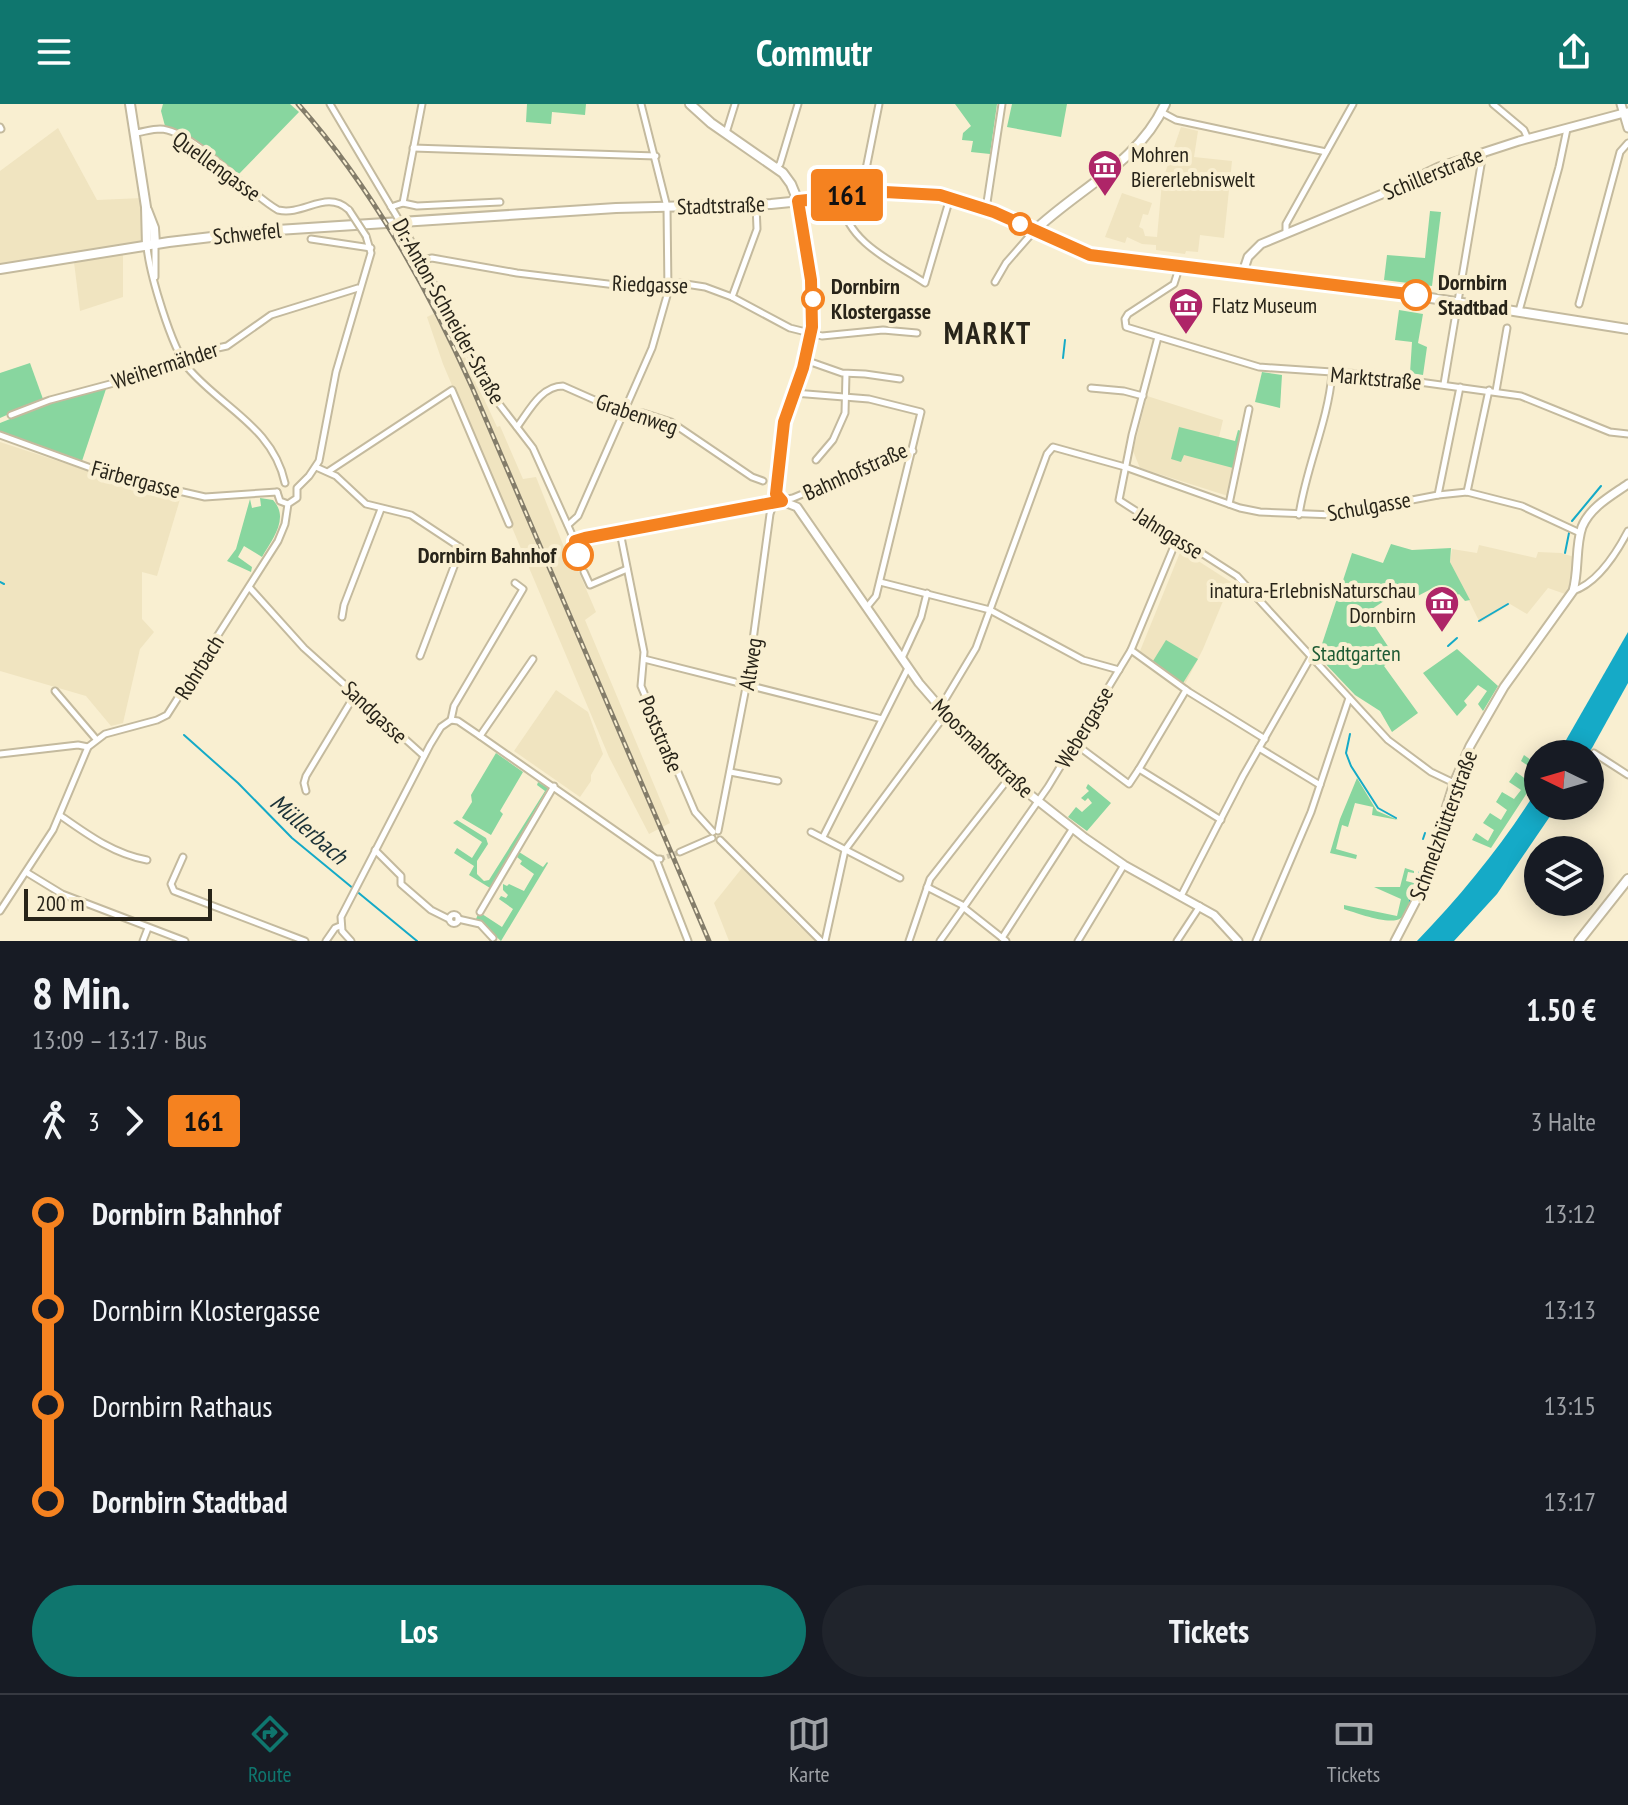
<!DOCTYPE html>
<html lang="de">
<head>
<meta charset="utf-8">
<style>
	body { margin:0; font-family:"PT Sans Narrow",sans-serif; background:#20242c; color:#f1f3f6; height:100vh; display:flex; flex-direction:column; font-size:30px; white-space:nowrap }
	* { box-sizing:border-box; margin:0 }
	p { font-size:26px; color:#9ea1a6 }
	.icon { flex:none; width:44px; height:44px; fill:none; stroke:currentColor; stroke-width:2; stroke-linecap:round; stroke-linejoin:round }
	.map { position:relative; height:837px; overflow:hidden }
	.panel { display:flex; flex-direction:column; background:#171b24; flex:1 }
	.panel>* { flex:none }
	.badge { padding:0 16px; border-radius:6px; font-size:28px; line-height:52px }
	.needle { width:52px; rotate:275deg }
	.tools { position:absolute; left:1524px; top:636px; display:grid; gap:16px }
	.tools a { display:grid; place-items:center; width:80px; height:80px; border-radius:50%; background:#171b24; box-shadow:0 4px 20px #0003; font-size:40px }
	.scale { position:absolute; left:24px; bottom:20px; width:188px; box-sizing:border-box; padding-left:8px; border:4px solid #282419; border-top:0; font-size:22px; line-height:28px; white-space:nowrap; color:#282419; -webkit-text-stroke:6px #f9efd1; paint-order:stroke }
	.map>.badge { position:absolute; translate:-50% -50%; box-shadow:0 0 0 4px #fff }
	.legs { display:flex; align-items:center; gap:12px; height:88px; padding:0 32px; font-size:26px }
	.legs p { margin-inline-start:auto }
	.overview { display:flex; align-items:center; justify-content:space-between; height:136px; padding:0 32px }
	h1 { font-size:44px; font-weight:700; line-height:60px }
	.button { display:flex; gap:16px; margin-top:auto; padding:16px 32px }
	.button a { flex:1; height:92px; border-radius:48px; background:#0f766e; color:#fff; font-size:32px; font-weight:700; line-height:92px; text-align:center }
	.button a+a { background:#20242c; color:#f1f3f6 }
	ul { padding:0 32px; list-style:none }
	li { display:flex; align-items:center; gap:28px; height:96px; font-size:30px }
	li i { display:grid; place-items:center; width:12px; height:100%; margin:0 10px; background:currentColor }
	li i::after { content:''; width:20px; height:20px; margin:-10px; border:6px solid; border-radius:50%; background:#171b24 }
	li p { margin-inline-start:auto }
	li:first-child i { background:linear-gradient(#0000 50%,currentColor 0) }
	li:last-child i { background:linear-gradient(currentColor 50%,#0000 0) }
	header { display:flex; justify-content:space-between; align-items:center; height:104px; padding:0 32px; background:#0f766e; color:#fff; font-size:36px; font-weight:700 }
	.menu { display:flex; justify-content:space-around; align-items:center; height:112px; border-top:2px solid #363941; background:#171b24; font-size:22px; color:#9ea1a6 }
	.menu a { display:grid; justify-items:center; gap:4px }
	.menu .active { color:#0f766e }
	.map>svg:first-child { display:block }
	.built { fill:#f0e4c0 }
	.green { fill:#88d69f }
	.water { fill:#15aac7 }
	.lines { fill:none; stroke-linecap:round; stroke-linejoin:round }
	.stream { stroke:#15aac7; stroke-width:2 }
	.minor-tunnel { stroke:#cfc6ac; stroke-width:5; stroke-dasharray:5 2.5; stroke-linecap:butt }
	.minor-casing { stroke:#c4ba9e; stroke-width:9 }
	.tertiary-casing { stroke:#c4ba9e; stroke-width:11 }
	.secondary-casing { stroke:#c4ba9e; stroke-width:12 }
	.primary-casing { stroke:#c4ba9e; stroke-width:12 }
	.minor { stroke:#fff; stroke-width:5 }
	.tertiary { stroke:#fff; stroke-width:7 }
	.secondary { stroke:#fff; stroke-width:8 }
	.primary { stroke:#fff; stroke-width:8 }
	.rail-casing { stroke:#847d6a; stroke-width:5 }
	.rail { stroke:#f9efd1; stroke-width:2; stroke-dasharray:6; stroke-linecap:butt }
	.minor-bridge-casing { stroke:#c4ba9e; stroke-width:9; stroke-linecap:butt }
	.minor-bridge { stroke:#fff; stroke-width:5 }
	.line-1-casing { stroke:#fff; stroke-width:18 }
	.line-1 { stroke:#f58220; stroke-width:12 }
	.stop-1-dot { fill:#fff; stroke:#f58220; stroke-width:4 }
	.labels { text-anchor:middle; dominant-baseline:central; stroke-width:8; stroke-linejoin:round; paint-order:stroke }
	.poi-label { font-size:22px; fill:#282419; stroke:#f9efd1; text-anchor:start }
	.street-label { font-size:22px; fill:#282419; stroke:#f9efd1 }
	.stop-label { font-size:22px; font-weight:bold; fill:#282419; stroke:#f9efd1; text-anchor:start }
	.park-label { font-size:22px; fill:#1d5a33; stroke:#f9efd1 }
	.water-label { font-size:24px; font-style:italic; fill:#1b3137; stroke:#f9efd1 }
	.district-label { font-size:30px; font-weight:bold; letter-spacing:2px; fill:#282419; stroke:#f9efd1 }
</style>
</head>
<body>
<header><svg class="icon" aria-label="menu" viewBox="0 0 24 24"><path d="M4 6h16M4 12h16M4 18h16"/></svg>Commutr<svg class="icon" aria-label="share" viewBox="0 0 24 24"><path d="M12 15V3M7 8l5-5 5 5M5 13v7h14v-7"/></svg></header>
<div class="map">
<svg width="1628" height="837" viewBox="0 0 1628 837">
	<rect width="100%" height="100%" fill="#f9efd1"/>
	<g class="built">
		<polygon points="1181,23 1198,27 1194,53 1232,57 1224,134 1200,131 1198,148 1186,147 1185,150 1156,146 1156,141 1142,140 1127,133 1125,139 1105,133 1122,89 1152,99 1148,111 1143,110 1139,123 1143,125 1145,132 1157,133 1162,78"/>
		<polygon points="58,24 97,96 142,94 146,146 123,150 123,193 80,207 74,158 0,168 0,67"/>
		<polygon points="443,205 497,323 500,322 523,375 536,373 570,458 574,457 596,508 585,516 670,719 649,730 609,653 443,260 427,213"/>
		<polygon points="1147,292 1223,316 1219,333 1241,339 1228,392 1140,364 1133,347"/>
		<polygon points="0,338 113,375 181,392 157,472 142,468 142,515 154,528 140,545 123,619 111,622 86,592 0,567"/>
		<polygon points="1479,441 1536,454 1538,448 1561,449 1574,453 1568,486 1565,490 1548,484 1527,510 1510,500 1480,519 1450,458 1452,445 1477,449"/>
		<polygon points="1181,446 1231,478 1203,545 1185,580 1140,547"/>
		<polygon points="556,586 588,608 603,650 591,671 591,677 580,693 514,647"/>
		<polygon points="742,764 798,821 816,837 729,837 714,799"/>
	</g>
	<g class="green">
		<polygon points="163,0 290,0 299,8 238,71 204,44 165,22 161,7"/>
		<polygon points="527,0 586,0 585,11 552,8 551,20 526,18"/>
		<polygon points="955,0 997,0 990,50 971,48 973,37 962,36 963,29 971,22"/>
		<polygon points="1012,0 1067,0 1061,33 1007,23"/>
		<polygon points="1430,107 1441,108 1432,182 1384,176 1387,151 1425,154"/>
		<polygon points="1399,206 1423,210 1418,239 1427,243 1423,271 1410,269 1412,238 1395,236"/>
		<polygon points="30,259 43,295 0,314 0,269"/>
		<polygon points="1262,268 1282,271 1280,304 1255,298"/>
		<polygon points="107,282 82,357 0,329 0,319 45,301"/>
		<polygon points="1179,323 1235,337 1238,326 1241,327 1233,364 1184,351 1181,358 1171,355"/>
		<path d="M260 394 273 396C290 414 272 436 262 453L244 442 238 453 252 463 251 468 227 457 236 445 250 395 252 404 261 402Z"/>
		<polygon points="1391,440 1412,446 1451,444 1450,458 1470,496 1465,497 1459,490 1444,501 1449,509 1443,514 1434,499 1444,493 1437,482 1408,497 1399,487 1366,509 1395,553 1384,562 1418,609 1392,628 1380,607 1355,591 1318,552 1352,449 1383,459"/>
		<polygon points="1166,536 1198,555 1183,579 1153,557"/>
		<polygon points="1457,545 1498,582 1483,607 1478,600 1487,587 1478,581 1464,597 1467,601 1457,612 1423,569"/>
		<polygon points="496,649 523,668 500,707 503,710 491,731 462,714 472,698 471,691"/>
		<polygon points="1524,651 1538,661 1538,672 1491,744 1472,736 1476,729 1488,737 1494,726 1483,719 1490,709 1501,716 1507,706 1496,698 1502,688 1514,695 1521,686 1509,678 1516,668 1527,676 1534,666 1521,657"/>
		<polygon points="1357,674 1377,707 1398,716 1372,711 1373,703 1355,699 1348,723 1342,721 1336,745 1357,751 1356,755 1330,749 1340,715"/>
		<polygon points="538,678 548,684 490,784 469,771 474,762 454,749 457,744 472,754 482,738 453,719 457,716 486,734 488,740 477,757 477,770 484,777 489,776 545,687 537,681"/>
		<polygon points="1088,680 1111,699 1087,727 1068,713 1076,703 1082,708 1092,699 1088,694 1085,697 1081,694 1089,687 1086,684"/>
		<polygon points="519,748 543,763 547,758 548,759 501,837 476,815 479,808 502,823 513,805 499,795 501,792 506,794 508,791 503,786 503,780 507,782 509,780 524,787 534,770 520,760 522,757 517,753"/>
		<path d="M1405 764 1414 767V769L1408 768 1406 777 1414 779 1409 796 1411 797C1409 803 1406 811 1401 814 1391 822 1356 809 1344 805V801L1397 812 1401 795 1374 783H1400Z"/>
	</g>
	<g class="water">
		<polygon points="1628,528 1628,579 1592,644 1588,650 1558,650"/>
		<path d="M1538 684V702H1557L1497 790 1454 837H1417C1463 789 1503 740 1538 684Z"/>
	</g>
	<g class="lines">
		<g class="stream">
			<polyline points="1063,254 1065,236"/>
			<polyline points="1572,417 1601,382"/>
			<polyline points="1565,449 1569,429"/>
			<polyline points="0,478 4,480"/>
			<polyline points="1479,517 1508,500"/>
			<polyline points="1448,542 1457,534"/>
			<polyline points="1350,630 1346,649 1351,662 1378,704 1396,714"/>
			<polyline points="184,631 238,679 292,734 417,837"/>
			<polyline points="1423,735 1425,729"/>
			<polyline points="1410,797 1420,767"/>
		</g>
		<polyline class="minor-tunnel" points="660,755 680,748"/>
		<defs>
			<g id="minor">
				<polyline points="330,0 393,106"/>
				<polyline points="1493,0 1524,26 1528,35"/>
				<polyline points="1161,8 1176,16 1326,48"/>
				<polyline points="0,23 1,25"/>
				<path d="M135 29C143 28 152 25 160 25 193 26 247 89 278 106 304 112 326 85 349 106"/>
				<polyline points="726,29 735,0"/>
				<polyline points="413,44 656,52"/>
				<polyline points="776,64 780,60 798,0"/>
				<polyline points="861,90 879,0"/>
				<path d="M846 93 842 99C848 139 894 158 925 179L950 94"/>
				<polyline points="403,99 422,0"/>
				<polyline points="391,103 403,99 417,102 500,98"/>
				<polyline points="986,105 1002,0"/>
				<polyline points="405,126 493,292 533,344 573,433 579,455"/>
				<polyline points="1286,129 1286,120 1353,0"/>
				<polyline points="311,135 371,144"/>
				<polyline points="155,140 155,173"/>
				<path d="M147 143C150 171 171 242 188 264 222 304 273 323 285 379"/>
				<polyline points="422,156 432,154 517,169 616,181 679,179 705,183 732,193 790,224 822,232 883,226 917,229"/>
				<polyline points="1180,161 1174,180 1128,210 1125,215 1126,223 1259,263 1361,270 1521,292 1610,328 1628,330"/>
				<polyline points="995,178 1006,159 1034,127"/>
				<polyline points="732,193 757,125 756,101"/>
				<polyline points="1579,200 1620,48 1628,39"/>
				<polyline points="1519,207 1559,63 1567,25"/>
				<polyline points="1158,233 1132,331 1119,396 1237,472 1388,636 1431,668 1454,679"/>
				<polyline points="805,256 842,269 865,270 900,275"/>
				<polyline points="1444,280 1483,49"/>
				<polyline points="1091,284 1124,287 1143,292"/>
				<polyline points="1496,287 1507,224"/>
				<polyline points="794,289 869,295 921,308 876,492 867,503"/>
				<polyline points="11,311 50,296 174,263 204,247 227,242 271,211 358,184"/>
				<path d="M517 323C529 307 541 282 563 282L624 309H643L671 318 752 373 763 377"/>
				<polyline points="0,331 113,372 205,393 277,388"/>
				<polyline points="816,356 833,336 845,309 846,270"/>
				<polyline points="316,363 336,372 366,400 411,411 461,444 420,552"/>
				<polyline points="329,367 452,286 509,420"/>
				<polyline points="277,388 280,397 288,400"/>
				<polyline points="1467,388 1489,286"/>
				<polyline points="1438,391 1460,283"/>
				<polyline points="1229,400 1249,305"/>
				<path d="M1299 411C1306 363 1328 318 1332 270"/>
				<polyline points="568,421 578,412 652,244 668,188 667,103 641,0"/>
				<polyline points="620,428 644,548 641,582 695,708 713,728"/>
				<polyline points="575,437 793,394 906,347 913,347"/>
				<polyline points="584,468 590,481 627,465"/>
				<polyline points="880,478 990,506 1083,556 1119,566"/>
				<polyline points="249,483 304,544 424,652"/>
				<path d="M1573 487C1598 479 1617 448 1628 427"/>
				<polyline points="342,513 344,501 381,405"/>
				<polyline points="1131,546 1189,588 1265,635"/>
				<polyline points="902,554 921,513 927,489"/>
				<polyline points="644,555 882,615"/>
				<polyline points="55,587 96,635"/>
				<polyline points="940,604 976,544 1047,350 1053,343 1125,363 1240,404 1260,408 1334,411 1438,391 1467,388 1522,402 1580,429"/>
				<polyline points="451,616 454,602 523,485 515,479"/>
				<polyline points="480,632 533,555"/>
				<polyline points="1074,639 1129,680 1139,665 1221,716"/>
				<polyline points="1259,644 1320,681"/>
				<polyline points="1594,649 1628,671"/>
				<polyline points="0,650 78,641 88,643"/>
				<polyline points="1139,665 1186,586"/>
				<polyline points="730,668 778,677"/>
				<polyline points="306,687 304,679 306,672 356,589"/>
				<path d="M61 712C88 731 114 750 147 756"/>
				<polyline points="718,727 748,573 770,410 772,404 778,400"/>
				<polyline points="811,728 900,774"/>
				<polyline points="823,733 908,564"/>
				<polyline points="720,736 821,837"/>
				<polyline points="375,746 401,772 401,780 431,806 449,815"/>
				<polyline points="680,748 712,734"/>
				<polyline points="183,753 171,780 174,787 305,837"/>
				<polyline points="656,755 688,837"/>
				<polyline points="26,768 62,790 185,837"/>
				<polyline points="927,783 964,802"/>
				<polyline points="1181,792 1243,672 1311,553"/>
				<polyline points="963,803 1006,837"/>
				<polyline points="0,807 53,726 88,643 105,630 157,616 167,611 278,437 285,420 288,400 297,394 297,384 309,372 319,357 336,268 371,149 366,132"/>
				<polyline points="480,808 554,682"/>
				<circle cx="454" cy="815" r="4.5"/>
				<polyline points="458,815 480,820 493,834"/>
				<polyline points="1002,834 1073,724"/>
				<polyline points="143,837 148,824"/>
				<polyline points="326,837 335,824 340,822"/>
				<polyline points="351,837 342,827 341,813 430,641 441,623 451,616 458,617 480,632 656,755 660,755"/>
				<polyline points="825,837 845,746 945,611"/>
				<polyline points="909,837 930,775 1009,674"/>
				<polyline points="940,837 1048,683 1131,546 1177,435"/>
				<polyline points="1078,837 1124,761"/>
				<polyline points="1177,837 1200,802"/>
				<polyline points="1256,837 1311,708 1349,594"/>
			</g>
			<g id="tertiary">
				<polyline points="1621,0 1628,24"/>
				<polyline points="798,97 811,176 812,223 803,264 784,318 776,390 782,397 797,403 919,579 971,639 1018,681 1085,734 1124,761 1214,811 1238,837"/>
				<polyline points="1243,168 1248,153 1261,140 1387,88 1439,63 1519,37 1628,8"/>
				<path d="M1395 837 1419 791 1454 679 1470 642 1504 583 1573 487C1579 467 1575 443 1582 423 1590 403 1611 392 1628 380"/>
			</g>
			<g id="secondary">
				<polyline points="130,0 146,103 147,142"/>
				<polyline points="690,0 711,19 783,69 791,80 798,97"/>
				<polyline points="147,106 154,124 155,140"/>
				<path d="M1034 127C1078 85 1139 58 1165 0"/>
				<polyline points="1579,837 1628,775"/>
			</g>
			<polyline id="primary" points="0,165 169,138 262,127 616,104 771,100 901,87 968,98 1010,114 1071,144 1101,153 1367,184 1628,225"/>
		</defs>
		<use href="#minor" class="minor-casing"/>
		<use href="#tertiary" class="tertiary-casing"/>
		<use href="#secondary" class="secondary-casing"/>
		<use href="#primary" class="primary-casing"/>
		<use href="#minor" class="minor"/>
		<use href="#tertiary" class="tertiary"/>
		<use href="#secondary" class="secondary"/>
		<use href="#primary" class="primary"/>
		<defs>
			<path id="rail" d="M298 0C372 84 426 181 472 283L709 837"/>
		</defs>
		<use href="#rail" class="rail-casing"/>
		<use href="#rail" class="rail"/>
		<defs>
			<g id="minor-bridge">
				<polyline points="349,106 366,132"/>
				<polyline points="393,106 405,126"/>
			</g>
		</defs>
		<use href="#minor-bridge" class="minor-bridge-casing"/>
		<use href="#minor-bridge" class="minor-bridge"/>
	</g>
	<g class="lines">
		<defs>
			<polyline id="line-1" points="578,451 575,437 585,434 782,397 776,390 784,318 803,264 812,223 811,176 798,97 885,88 940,91 994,108 1090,151 1416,191"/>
		</defs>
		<use href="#line-1" class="line-1-casing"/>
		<use href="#line-1" class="line-1"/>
	</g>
	<defs>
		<symbol id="museum-pin" viewBox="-11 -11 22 30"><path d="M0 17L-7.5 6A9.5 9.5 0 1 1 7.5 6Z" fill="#ae2568" stroke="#f9efd1"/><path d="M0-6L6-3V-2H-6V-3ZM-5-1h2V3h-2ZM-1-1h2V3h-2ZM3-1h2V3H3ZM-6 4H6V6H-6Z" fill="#fff"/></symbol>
	</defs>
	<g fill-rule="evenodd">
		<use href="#museum-pin" x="1085" y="43" width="40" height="54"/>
		<use href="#museum-pin" x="1166" y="181" width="40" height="54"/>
		<use href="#museum-pin" x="1422" y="479" width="40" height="54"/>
	</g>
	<g class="stop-1-dot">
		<circle cx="1020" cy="120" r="10"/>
		<circle cx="1416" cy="191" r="14"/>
		<circle cx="813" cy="195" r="10"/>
		<circle cx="578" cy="451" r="14"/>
	</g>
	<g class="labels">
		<g class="poi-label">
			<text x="1131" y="50">Mohren<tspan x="1131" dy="25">Biererlebniswelt</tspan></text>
			<text x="1212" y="201">Flatz Museum</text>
			<text x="1416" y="486" text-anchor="end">inatura-ErlebnisNaturschau<tspan x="1416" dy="25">Dornbirn</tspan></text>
		</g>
		<g class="street-label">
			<text transform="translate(217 62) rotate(36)">Quellengasse</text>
			<text transform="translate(1433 69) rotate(-22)">Schillerstraße</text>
			<text transform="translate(721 101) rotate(-2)">Stadtstraße</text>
			<text transform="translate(247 129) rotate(-6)">Schwefel</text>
			<text transform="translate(650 180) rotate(2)">Riedgasse</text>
			<text transform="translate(449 207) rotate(61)">Dr.-Anton-Schneider-Straße</text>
			<text transform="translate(165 261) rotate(-18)">Weihermähder</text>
			<text transform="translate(1376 274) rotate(5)">Marktstraße</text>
			<text transform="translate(637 310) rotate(19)">Grabenweg</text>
			<text transform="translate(855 367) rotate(-24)">Bahnhofstraße</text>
			<text transform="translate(136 375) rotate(15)">Färbergasse</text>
			<text transform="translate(1369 402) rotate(-10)">Schulgasse</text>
			<text transform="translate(1169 429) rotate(32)">Jahngasse</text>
			<text transform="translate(750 560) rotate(-81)">Altweg</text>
			<text transform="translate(199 563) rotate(-58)">Rohrbach</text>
			<text transform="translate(375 608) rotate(43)">Sandgasse</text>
			<text transform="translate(1084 623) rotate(-59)">Webergasse</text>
			<text transform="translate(661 630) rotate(67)">Poststraße</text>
			<text transform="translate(983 644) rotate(44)">Moosmahdstraße</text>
			<text transform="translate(1443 721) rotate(-70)">Schmelzhütterstraße</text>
		</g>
		<g class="stop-label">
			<text x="1438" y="178">Dornbirn<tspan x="1438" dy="25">Stadtbad</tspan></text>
			<text x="831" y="182">Dornbirn<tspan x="831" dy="25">Klostergasse</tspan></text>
			<text x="556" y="451" text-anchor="end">Dornbirn Bahnhof</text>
		</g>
		<g class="park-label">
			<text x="1356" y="549">Stadtgarten</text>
		</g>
		<g class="water-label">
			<text transform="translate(309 725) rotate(41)">Müllerbach</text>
		</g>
		<g class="district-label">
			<text x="988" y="228">MARKT</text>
		</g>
	</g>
</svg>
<div class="tools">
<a><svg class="needle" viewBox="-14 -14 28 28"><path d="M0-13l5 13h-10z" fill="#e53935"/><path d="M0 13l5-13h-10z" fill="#9ea1a6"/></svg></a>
<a><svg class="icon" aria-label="layers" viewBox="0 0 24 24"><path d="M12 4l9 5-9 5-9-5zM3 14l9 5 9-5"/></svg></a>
</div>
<div class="scale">200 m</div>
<b class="badge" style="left:847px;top:91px;background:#f58220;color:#111">161</b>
</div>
<section class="panel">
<div class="overview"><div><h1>8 Min.</h1><p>13:09 – 13:17 · Bus</p></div><b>1.50 €</b></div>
<div class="legs"><svg class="icon" aria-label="walk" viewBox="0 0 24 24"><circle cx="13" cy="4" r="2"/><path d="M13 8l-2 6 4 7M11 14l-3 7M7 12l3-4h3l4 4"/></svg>3<svg class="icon" aria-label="forward" viewBox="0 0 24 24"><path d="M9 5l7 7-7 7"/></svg><b class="badge" style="background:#f58220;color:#111">161</b><p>3 Halte</p></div>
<ul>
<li><i style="color:#f58220"></i><b>Dornbirn Bahnhof</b><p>13:12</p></li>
<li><i style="color:#f58220"></i><span>Dornbirn Klostergasse</span><p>13:13</p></li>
<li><i style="color:#f58220"></i><span>Dornbirn Rathaus</span><p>13:15</p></li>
<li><i style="color:#f58220"></i><b>Dornbirn Stadtbad</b><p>13:17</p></li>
</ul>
<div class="button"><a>Los</a><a>Tickets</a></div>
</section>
<nav class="menu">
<a class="active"><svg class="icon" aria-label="directions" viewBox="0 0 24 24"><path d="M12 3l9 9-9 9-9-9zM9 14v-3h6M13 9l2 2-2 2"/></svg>Route</a>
<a><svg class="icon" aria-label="map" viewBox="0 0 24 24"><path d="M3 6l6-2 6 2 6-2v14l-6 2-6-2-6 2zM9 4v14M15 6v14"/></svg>Karte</a>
<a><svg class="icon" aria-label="tickets" viewBox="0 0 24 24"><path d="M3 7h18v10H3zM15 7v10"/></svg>Tickets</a>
</nav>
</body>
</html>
